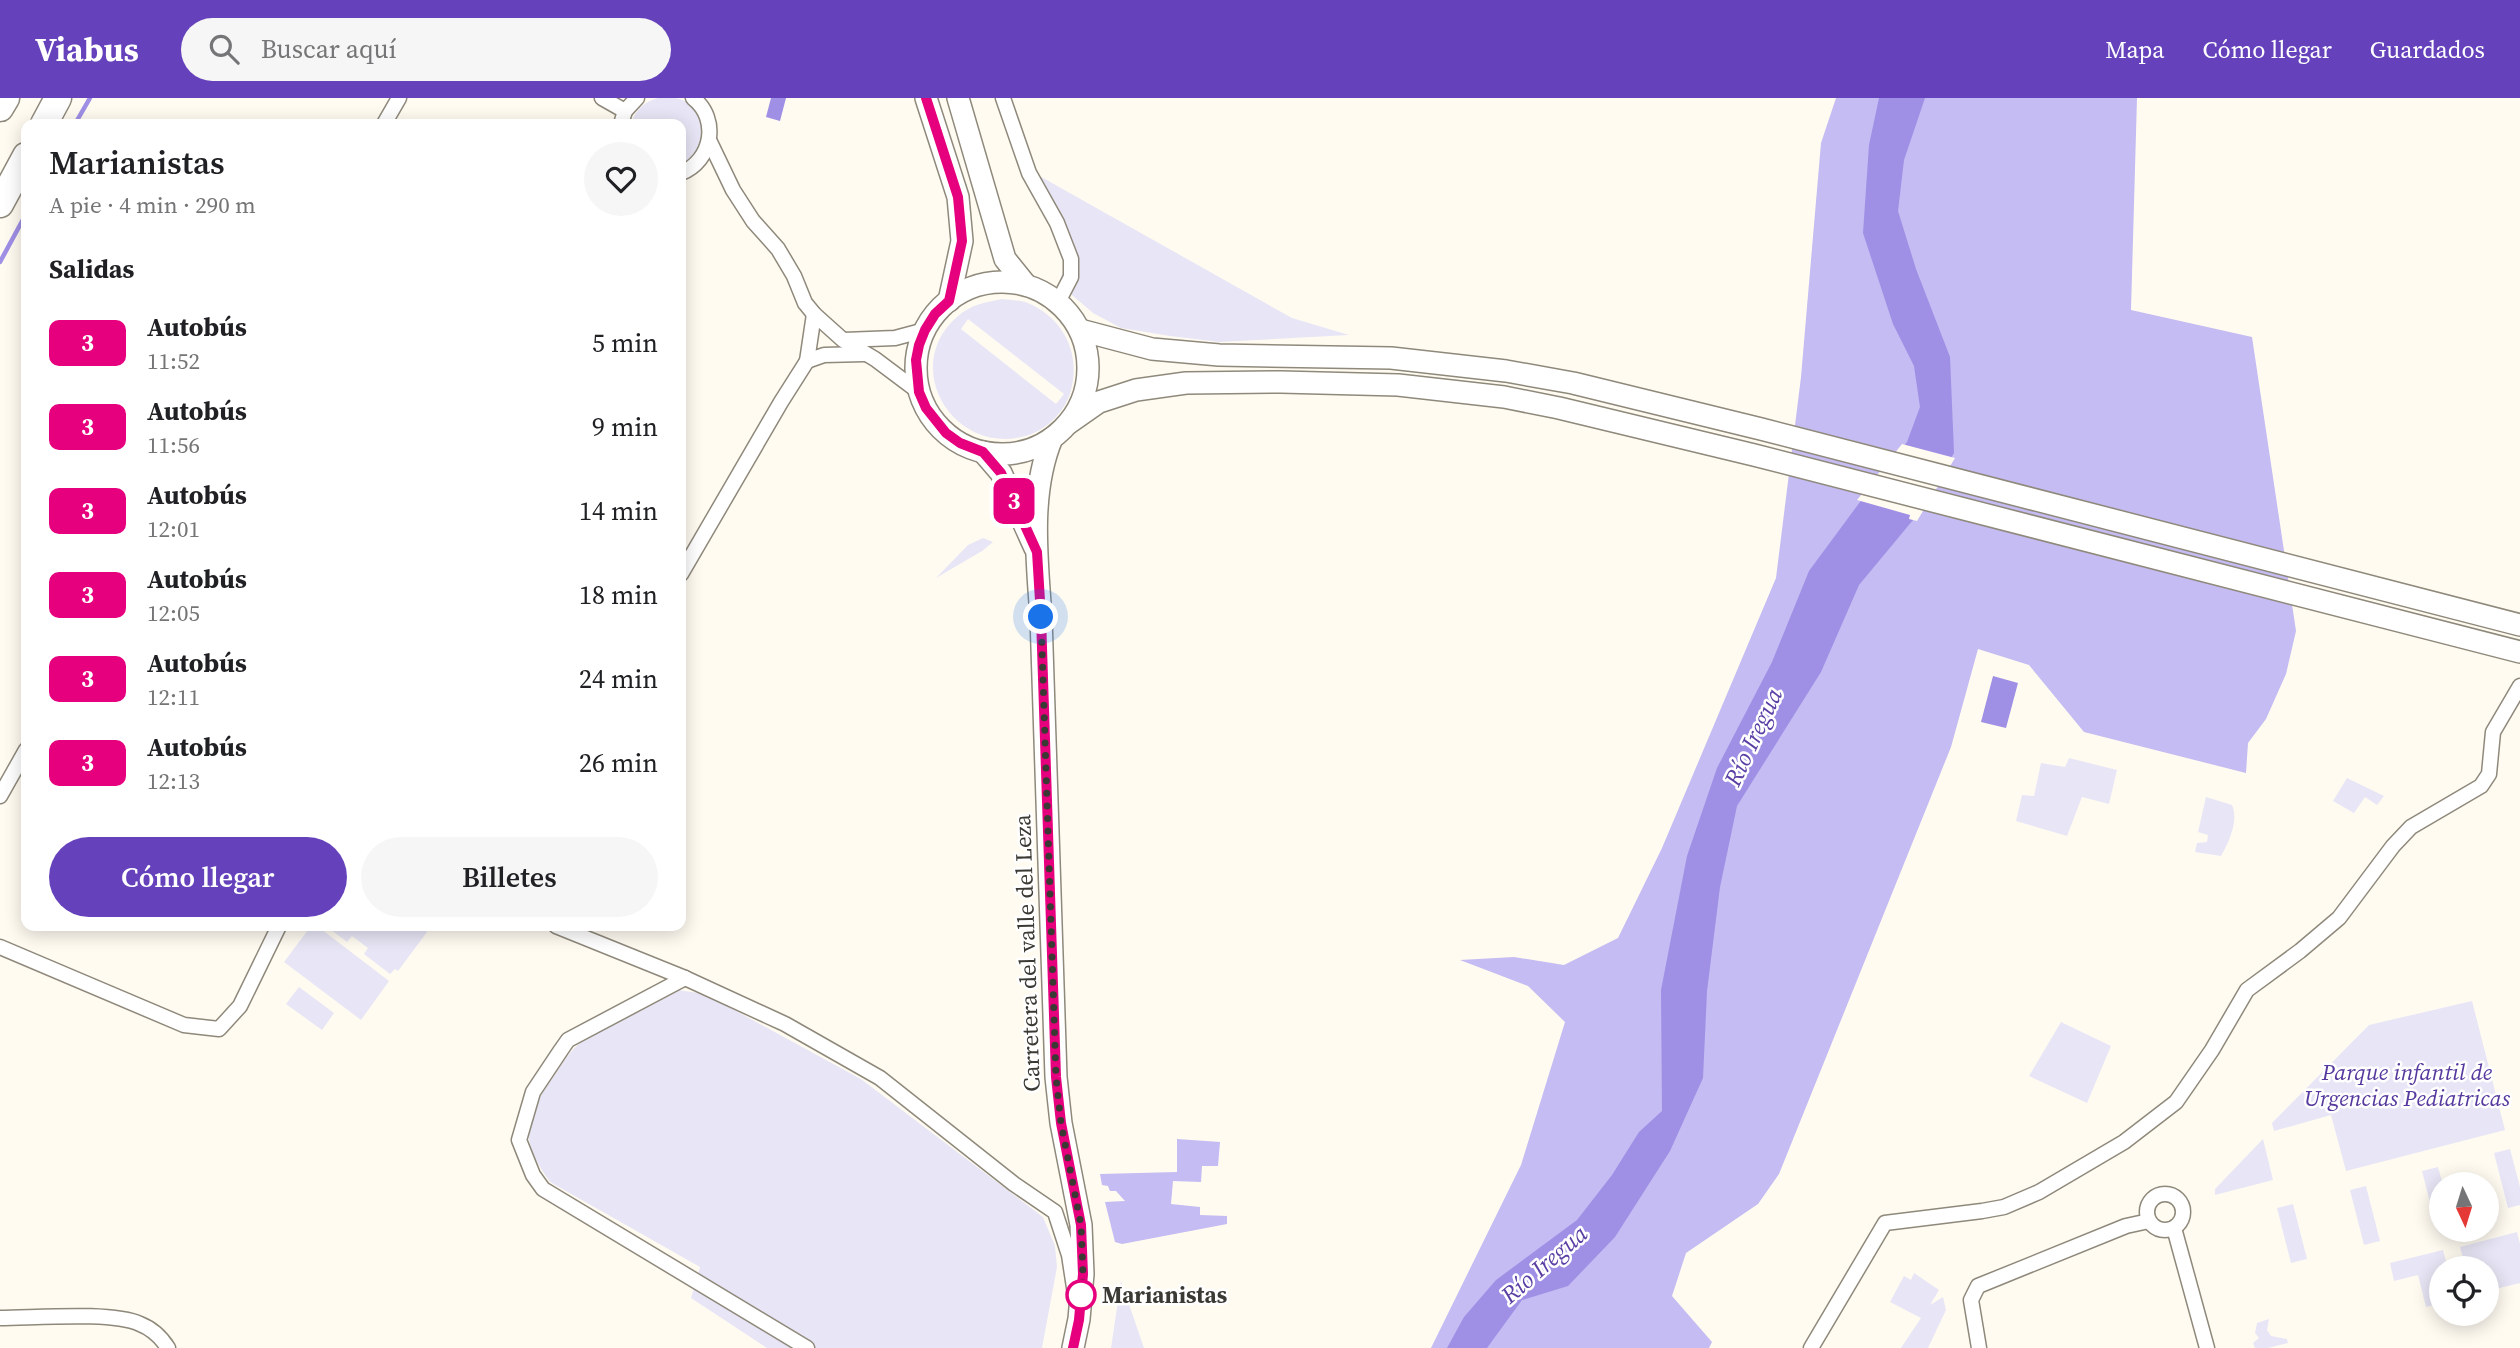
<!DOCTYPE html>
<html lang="es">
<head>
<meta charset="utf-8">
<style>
	body { margin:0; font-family:"Source Serif 4",serif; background:#f6f6f6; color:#202124; height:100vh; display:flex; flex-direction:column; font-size:26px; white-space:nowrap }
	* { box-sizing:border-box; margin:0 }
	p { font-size:23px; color:#757577 }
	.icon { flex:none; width:38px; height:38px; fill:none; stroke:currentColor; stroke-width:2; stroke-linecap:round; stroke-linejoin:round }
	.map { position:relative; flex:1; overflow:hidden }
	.drawer { position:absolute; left:21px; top:21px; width:665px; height:812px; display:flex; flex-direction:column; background:#fff; border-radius:14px; box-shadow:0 4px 18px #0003 }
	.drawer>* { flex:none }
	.badge { padding:0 14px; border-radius:10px; font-size:24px; line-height:46px }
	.needle { width:46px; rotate:176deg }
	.fabs { position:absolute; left:2429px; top:1074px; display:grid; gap:14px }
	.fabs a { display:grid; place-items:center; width:70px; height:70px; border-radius:50%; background:#fff; box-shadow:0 4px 18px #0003; font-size:35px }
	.you { position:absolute; width:35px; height:35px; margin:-18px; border:5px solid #fff; border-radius:50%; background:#1a73e8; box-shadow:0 0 0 10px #1a73e833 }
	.map>.badge { position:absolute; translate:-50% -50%; box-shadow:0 0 0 4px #fff }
	h2 { padding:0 28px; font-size:26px; line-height:63px }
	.round { display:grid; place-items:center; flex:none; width:74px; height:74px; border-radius:37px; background:#f6f6f6 }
	.headline { display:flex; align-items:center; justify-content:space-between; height:119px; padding:0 28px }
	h1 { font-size:33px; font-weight:600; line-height:52px }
	.button { display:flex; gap:14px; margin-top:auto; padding:14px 28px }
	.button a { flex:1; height:80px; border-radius:42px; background:#6542bb; color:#fff; font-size:28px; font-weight:600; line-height:80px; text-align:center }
	.button a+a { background:#f6f6f6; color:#202124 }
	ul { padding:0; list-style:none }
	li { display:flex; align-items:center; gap:21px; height:84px; padding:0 28px }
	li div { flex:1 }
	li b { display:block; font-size:26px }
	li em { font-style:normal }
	li .badge { min-width:77px; font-weight:700; text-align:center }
	header { display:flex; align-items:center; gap:42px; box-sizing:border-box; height:98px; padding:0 35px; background:#6542bb; color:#fff }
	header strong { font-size:33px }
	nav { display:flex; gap:38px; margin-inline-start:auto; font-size:24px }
	.search { width:490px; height:63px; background:#f6f6f6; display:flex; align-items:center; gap:18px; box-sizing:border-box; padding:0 24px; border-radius:38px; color:#757577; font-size:26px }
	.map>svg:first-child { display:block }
	.green { fill:#e8e6f6; fill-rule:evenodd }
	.forest { fill:#c4bcf2 }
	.water { fill:#9f8fe5 }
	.pier { fill:#fffbf1 }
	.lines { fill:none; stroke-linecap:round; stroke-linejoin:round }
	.stream { stroke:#9f8fe5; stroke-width:4.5 }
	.street-casing { stroke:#8f897b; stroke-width:17 }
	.secondary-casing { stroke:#8f897b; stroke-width:24 }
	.highway-casing { stroke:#8f897b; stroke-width:29 }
	.street { stroke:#fff; stroke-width:14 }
	.secondary { stroke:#fff; stroke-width:21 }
	.highway { stroke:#fff; stroke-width:26 }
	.line-casing { stroke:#fff; stroke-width:16 }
	.line { stroke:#e6007e; stroke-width:10 }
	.walk { stroke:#3b3933; stroke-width:7; stroke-dasharray:0 12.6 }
	.stop-dot { fill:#fff; stroke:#e6007e; stroke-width:3.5 }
	.labels { text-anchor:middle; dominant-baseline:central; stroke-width:5; stroke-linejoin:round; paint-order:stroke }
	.street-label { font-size:23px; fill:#3b3933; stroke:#fff }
	.park-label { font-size:23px; font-style:italic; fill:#55399e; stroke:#fff }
	.stop-label { font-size:23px; font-weight:bold; fill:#3b3933; stroke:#fff; text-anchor:start }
	.water-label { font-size:24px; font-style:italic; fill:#5a3fa4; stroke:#fff }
</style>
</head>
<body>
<header>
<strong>Viabus</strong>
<div class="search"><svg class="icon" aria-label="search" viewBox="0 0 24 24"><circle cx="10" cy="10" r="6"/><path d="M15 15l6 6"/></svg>Buscar aquí</div>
<nav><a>Mapa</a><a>Cómo llegar</a><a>Guardados</a></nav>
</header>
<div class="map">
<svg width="2520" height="1250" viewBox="0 0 2520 1250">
	<rect width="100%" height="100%" fill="#fffbf1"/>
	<g class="green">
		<path d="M658 0C663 0 670 0 675 0 712 7 709 52 681 69V26H631C635 12 644 4 658 0Z"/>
		<polygon points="1036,76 1292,220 1349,237 1219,244 1170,238 1121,230 1093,215 1059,186 1067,158"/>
		<path d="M1002 201C1010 202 1020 202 1028 205 1063 220 1081 255 1071 292 1066 312 1049 330 1029 337 955 361 898 269 958 218 970 207 986 204 1002 201ZM968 221 1064 296 1056 306 961 231Z"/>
		<polygon points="983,440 993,444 982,453 936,480 968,447"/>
		<polygon points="2069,660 2117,672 2109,706 2082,699 2067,738 2016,723 2022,697 2034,698 2041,665 2065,669"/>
		<polygon points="2347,680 2384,698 2377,707 2365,699 2354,715 2333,703"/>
		<path d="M2206 699 2232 707C2239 723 2229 744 2221 758L2195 754 2197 745 2207 744 2208 737 2198 734Z"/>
		<polygon points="311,828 317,828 389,883 361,922 284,864"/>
		<polygon points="326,828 428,828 425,832 427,834 398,873 395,871 390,876 364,856 368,850 352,838 347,844"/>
		<polygon points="299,889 334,915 322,932 286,906"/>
		<path d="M678 892 705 896 861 981 1043 1119 1055 1148 1057 1169 1042 1250H767L691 1200 700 1169 550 1084C519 1041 523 1022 552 981 558 973 563 963 570 955 594 927 644 906 678 892Z"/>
		<polygon points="2472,903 2505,1032 2346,1073 2331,1017 2274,1033 2272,1025 2369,927"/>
		<polygon points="2061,924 2111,948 2087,1005 2029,978"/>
		<polygon points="2263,1041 2273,1082 2215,1097 2215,1091"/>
		<polygon points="2510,1051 2520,1089 2520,1107 2508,1110 2494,1055"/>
		<polygon points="2438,1069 2443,1087 2441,1127 2436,1128 2422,1073"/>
		<polygon points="2366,1088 2380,1143 2364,1147 2350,1092"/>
		<polygon points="2293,1106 2307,1161 2291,1165 2277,1110"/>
		<polygon points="2517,1134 2520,1146 2520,1185 2487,1193 2487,1171 2466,1171 2460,1149"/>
		<polygon points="2443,1152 2448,1171 2441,1171 2441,1205 2426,1209 2418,1177 2394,1183 2390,1165"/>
		<polygon points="1914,1175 1939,1192 1930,1207 1943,1199 1946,1212 1928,1250 1901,1250 1921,1220 1890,1204 1904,1178 1911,1182"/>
		<polygon points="1121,1183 1144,1250 1111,1250"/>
		<polygon points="2269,1221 2267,1232 2271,1238 2287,1241 2288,1245 2268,1250 2255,1250 2253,1245 2259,1240 2255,1235 2257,1225"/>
	</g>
	<g class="forest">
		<polygon points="1836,0 2137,0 2131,212 2252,239 2296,533 2286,576 2266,621 2248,645 2246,675 2084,634 2029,567 1978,551 1951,649 1779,1076 1758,1106 1686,1155 1672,1198 1712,1244 1709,1250 1431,1250 1521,1067 1565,924 1528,888 1460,862 1514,859 1564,867 1618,840 1662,750 1776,480 1801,279 1821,45"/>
		<polygon points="1177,1041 1220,1044 1218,1068 1202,1068 1201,1084 1173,1083 1171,1106 1200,1109 1200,1117 1227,1118 1227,1126 1122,1146 1115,1144 1105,1104 1125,1103 1116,1093 1110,1093 1108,1088 1102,1087 1100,1076 1177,1074"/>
	</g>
	<g class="water">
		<polygon points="771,0 786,0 780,23 766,19"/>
		<polygon points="1879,0 1925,0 1904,62 1898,113 1916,171 1950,259 1954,355 1913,422 1859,487 1821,574 1737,708 1720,789 1707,893 1703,980 1670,1053 1615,1139 1568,1188 1522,1202 1487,1250 1447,1250 1464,1219 1496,1182 1577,1122 1612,1077 1639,1034 1662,1013 1661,892 1687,758 1717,670 1772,564 1809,473 1857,408 1907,344 1920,309 1914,268 1893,226 1863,135 1869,47"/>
		<polygon points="1993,578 2018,585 2006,630 1981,624"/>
	</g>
	<polygon class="pier" points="1902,346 1955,360 1917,423 1909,421 1910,417 1857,402"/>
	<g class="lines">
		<g class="stream">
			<polyline points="75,26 90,0"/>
			<polyline points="0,164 26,116"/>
		</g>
		<defs>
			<g id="street">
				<polyline points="602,0 625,13"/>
				<polyline points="1003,0 1029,75 1057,125 1071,161 1071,179 1058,204"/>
				<polyline points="384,26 399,0"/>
				<polyline points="621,26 625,13 637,0"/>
				<polyline points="709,42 733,92 753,123 778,151 794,178 805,205 814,216 843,242 875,261 919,294"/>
				<path d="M681 75C712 63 720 21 693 0"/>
				<polyline points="814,216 807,263 824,257 864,256"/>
				<polyline points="844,242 895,240 925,232"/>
				<polyline points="681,476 781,304 807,263"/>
				<polyline points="0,698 26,652"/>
				<polyline points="556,828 685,880 785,926 880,980 1014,1086 1055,1114 1069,1157 1075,1196"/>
				<polyline points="0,849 184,927 219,931 240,908 279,828"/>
				<polyline points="685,880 568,942 561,952 533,994 519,1042 533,1077 543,1091 807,1250"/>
				<circle cx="2165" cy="1114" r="18"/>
				<polyline points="2174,1130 2207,1250"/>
				<path d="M0 1220C34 1220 112 1213 140 1226 153 1231 161 1239 168 1250"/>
				<polyline points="1811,1250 1885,1125 1982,1113 2004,1109 2039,1094 2124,1044 2176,1004 2212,952 2247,892 2300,853 2339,820 2393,748 2411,729 2481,688 2489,676 2493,634 2520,588"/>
				<polyline points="1979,1250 1971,1202 1978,1188 2126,1128 2149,1123"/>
			</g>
			<g id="secondary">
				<polyline points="926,0 958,99 962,143 949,203"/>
				<polyline points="958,0 1005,161 1026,187"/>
				<circle cx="1002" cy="270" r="86"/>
				<polyline points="1080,232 1152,251 1219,257 1391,260 1506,273 1573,285 1761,331 2520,527"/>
				<polyline points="1069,325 1099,304 1136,292 1186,285 1281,284 1398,287 1504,299 1559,310 1754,357 2520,554"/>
				<path d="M1052 340C1029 395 1037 461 1041 519L1056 979 1061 1025 1081 1127 1083 1176 1079 1221 1073 1250"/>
				<polyline points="983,354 1001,375 1035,450"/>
			</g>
			<g id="highway">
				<polyline points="0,10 6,0"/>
				<polyline points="44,26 58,0"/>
				<polyline points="0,106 26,58"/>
			</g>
		</defs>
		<use href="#street" class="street-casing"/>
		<use href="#secondary" class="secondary-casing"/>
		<use href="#highway" class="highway-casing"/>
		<use href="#street" class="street"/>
		<use href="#secondary" class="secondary"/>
		<use href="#highway" class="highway"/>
	</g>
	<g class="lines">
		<defs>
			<polyline id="line" points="926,0 958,99 962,143 949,203 935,216 925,232 919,247 916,262 919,294 926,310 946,335 960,345 983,354 1001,375 1037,454 1041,519 1056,979 1061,1025 1081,1127 1083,1176 1079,1222 1073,1250"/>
		</defs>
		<use href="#line" class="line-casing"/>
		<use href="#line" class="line"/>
		<polyline class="walk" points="1041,519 1056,979 1061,1025 1081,1127 1083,1176 1081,1197"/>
	</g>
	<circle class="stop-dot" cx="1081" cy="1197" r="14"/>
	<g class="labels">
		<g class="street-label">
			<text transform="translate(1027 855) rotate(-92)">Carretera del valle del Leza</text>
		</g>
		<g class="park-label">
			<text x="2407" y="974">Parque infantil de<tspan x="2407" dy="26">Urgencias Pediatricas</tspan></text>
		</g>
		<g class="stop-label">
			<text x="1102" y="1197">Marianistas</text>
		</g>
		<g class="water-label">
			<text transform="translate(1753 639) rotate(-65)">Río Iregua</text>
			<text transform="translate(1544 1166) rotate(-41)">Río Iregua</text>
		</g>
	</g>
</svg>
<div class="fabs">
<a><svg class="needle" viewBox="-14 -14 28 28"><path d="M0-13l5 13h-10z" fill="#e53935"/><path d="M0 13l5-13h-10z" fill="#757577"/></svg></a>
<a><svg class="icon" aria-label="locate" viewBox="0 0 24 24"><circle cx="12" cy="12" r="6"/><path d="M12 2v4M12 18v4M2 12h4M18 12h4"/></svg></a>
</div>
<div class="you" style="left:1041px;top:519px"></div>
<b class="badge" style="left:1014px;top:403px;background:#e6007e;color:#fff">3</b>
<section class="drawer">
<div class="headline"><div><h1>Marianistas</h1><p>A pie · 4 min · 290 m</p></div><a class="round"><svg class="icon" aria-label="heart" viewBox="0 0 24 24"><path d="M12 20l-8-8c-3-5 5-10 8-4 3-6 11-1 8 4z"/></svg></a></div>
<h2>Salidas</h2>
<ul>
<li><span class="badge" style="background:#e6007e;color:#fff">3</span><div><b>Autobús</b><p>11:52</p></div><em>5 min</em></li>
<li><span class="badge" style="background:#e6007e;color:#fff">3</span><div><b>Autobús</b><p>11:56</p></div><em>9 min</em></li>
<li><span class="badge" style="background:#e6007e;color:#fff">3</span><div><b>Autobús</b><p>12:01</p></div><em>14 min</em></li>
<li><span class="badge" style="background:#e6007e;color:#fff">3</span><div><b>Autobús</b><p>12:05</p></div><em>18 min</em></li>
<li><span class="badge" style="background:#e6007e;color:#fff">3</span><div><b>Autobús</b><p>12:11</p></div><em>24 min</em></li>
<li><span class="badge" style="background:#e6007e;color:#fff">3</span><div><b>Autobús</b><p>12:13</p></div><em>26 min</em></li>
</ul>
<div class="button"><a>Cómo llegar</a><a>Billetes</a></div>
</section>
</div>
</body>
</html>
